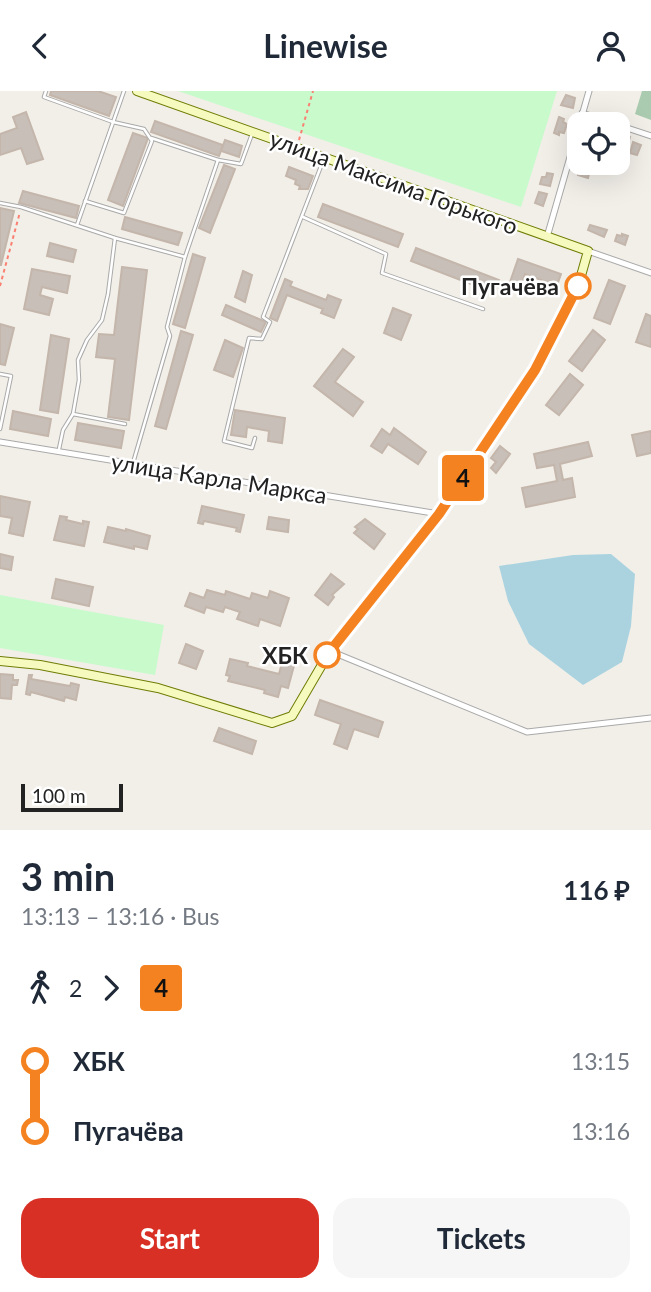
<!DOCTYPE html>
<html lang="en">
<head>
<meta charset="utf-8">
<style>
	body { margin:0; font-family:Lato,sans-serif; background:#f6f6f7; color:#1f2937; height:100vh; display:flex; flex-direction:column; font-size:26px; white-space:nowrap }
	* { box-sizing:border-box; margin:0 }
	p { font-size:23px; color:#747a83 }
	.icon { flex:none; width:38px; height:38px; fill:none; stroke:currentColor; stroke-width:2; stroke-linecap:round; stroke-linejoin:round }
	.map { position:relative; height:739px; overflow:hidden }
	.side { display:flex; flex-direction:column; background:#fff; flex:1 }
	.side>* { flex:none }
	.badge { padding:0 14px; border-radius:5px; font-size:24px; line-height:46px }
	.controls { position:absolute; left:567px; top:21px; display:grid; gap:14px }
	.controls a { display:grid; place-items:center; width:63px; height:63px; border-radius:14px; background:#fff; box-shadow:0 7px 28px #0002; font-size:35px }
	.scale { position:absolute; left:21px; bottom:18px; width:102px; box-sizing:border-box; padding-left:7px; border:4px solid #222; border-top:0; font-size:19px; line-height:24px; white-space:nowrap; color:#222; -webkit-text-stroke:5px #fff; paint-order:stroke }
	.map>.badge { position:absolute; translate:-50% -50%; box-shadow:0 0 0 4px #fff }
	.legs { display:flex; align-items:center; gap:10px; height:77px; padding:0 21px; font-size:23px }
	.legs p { margin-inline-start:auto }
	.summary { display:flex; align-items:center; justify-content:space-between; height:119px; padding:0 21px }
	h1 { font-size:38px; font-weight:700; line-height:52px }
	.primary-button { display:flex; gap:14px; margin-top:auto; padding:14px 21px }
	.primary-button a { flex:1; height:80px; border-radius:21px; background:#d93025; color:#fff; font-size:28px; font-weight:700; line-height:80px; text-align:center }
	.primary-button a+a { background:#f6f6f7; color:#1f2937 }
	ul { padding:0 21px; list-style:none }
	li { display:flex; align-items:center; gap:24px; height:70px; font-size:26px }
	li i { display:grid; place-items:center; width:10px; height:100%; margin:0 9px; background:currentColor }
	li i::after { content:''; width:18px; height:18px; margin:-9px; border:5px solid; border-radius:50%; background:#fff }
	li p { margin-inline-start:auto }
	li:first-child i { background:linear-gradient(#0000 50%,currentColor 0) }
	li:last-child i { background:linear-gradient(currentColor 50%,#0000 0) }
	header { display:flex; justify-content:space-between; align-items:center; height:91px; padding:0 21px; background:#fff; font-size:32px; font-weight:700 }
	.map>svg:first-child { display:block }
	.cemetery { fill:#aacbaf }
	.park { fill:#c8facc }
	.water { fill:#aad3df }
	.building { fill:#c7bfb8; stroke:#c4b6ab; stroke-width:2 }
	.lines { fill:none; stroke-linecap:round; stroke-linejoin:round }
	.lane-casing { stroke:#a9a9a9; stroke-width:4.5 }
	.street-casing { stroke:#a9a9a9; stroke-width:7 }
	.secondary-casing { stroke:#707d05; stroke-width:10 }
	.path { stroke:#fa8072; stroke-width:2; stroke-dasharray:3.5 3.5; stroke-linecap:butt }
	.lane { stroke:#fff; stroke-width:2.5 }
	.street { stroke:#fff; stroke-width:5 }
	.secondary { stroke:#f7fabf; stroke-width:8 }
	.line-1-casing { stroke:#fff; stroke-width:16 }
	.line-1 { stroke:#f58220; stroke-width:10 }
	.stop-1-dot { fill:#fff; stroke:#f58220; stroke-width:3.5 }
	.labels { text-anchor:middle; dominant-baseline:central; stroke-width:5; stroke-linejoin:round; paint-order:stroke }
	.street-label { font-size:23px; fill:#222; stroke:#fff }
	.stop-label { font-size:23px; font-weight:bold; fill:#222; stroke:#fff; text-anchor:end }
</style>
</head>
<body>
<header><svg class="icon" aria-label="back" viewBox="0 0 24 24"><path d="M15 5l-7 7 7 7"/></svg>Linewise<svg class="icon" aria-label="person" viewBox="0 0 24 24"><circle cx="12" cy="8" r="4"/><path d="M4 21q1-7 8-7t8 7"/></svg></header>
<div class="map">
<svg width="651" height="739" viewBox="0 0 651 739">
	<rect width="100%" height="100%" fill="#f2efe9"/>
	<polygon class="cemetery" points="642,0 651,0 651,29 635,23"/>
	<g class="park">
		<polygon points="178,0 557,0 521,116"/>
		<polygon points="0,504 164,534 155,584 0,557"/>
	</g>
	<polygon class="water" points="611,463 635,483 631,535 622,571 583,594 529,553 508,510 499,475 573,464"/>
	<g class="building">
		<polygon points="51,0 98,0 116,6 109,25 50,4"/>
		<polygon points="566,4 575,7 573,17 561,14"/>
		<polygon points="26,21 43,68 27,73 21,57 0,64 0,43 17,37 13,26"/>
		<polygon points="559,26 564,28 563,31 567,33 564,42 559,41 559,44 554,42"/>
		<polygon points="155,30 223,54 219,65 151,41"/>
		<polygon points="133,42 148,47 123,115 108,109"/>
		<polygon points="625,44 630,46 626,58 618,55 618,45 624,47"/>
		<polygon points="225,49 242,55 239,66 221,60"/>
		<polygon points="633,51 641,54 637,64 630,62"/>
		<polygon points="224,74 235,78 210,142 199,137"/>
		<polygon points="289,76 313,85 308,98 299,98 300,95 295,93 296,89 286,85"/>
		<polygon points="580,76 590,79 588,87 578,84"/>
		<polygon points="547,82 553,83 550,95 540,93 542,86 546,86"/>
		<polygon points="23,100 79,115 76,127 19,112"/>
		<polygon points="539,101 547,103 543,115 535,112"/>
		<polygon points="323,113 403,143 398,156 318,126"/>
		<polygon points="0,117 14,120 1,174 0,174"/>
		<polygon points="125,126 182,142 178,154 122,138"/>
		<polygon points="590,134 607,139 604,146 588,139"/>
		<polygon points="622,143 628,145 625,154 615,150 617,144 622,145"/>
		<polygon points="50,152 76,159 73,171 47,165"/>
		<polygon points="416,157 499,189 494,202 411,170"/>
		<polygon points="193,163 205,167 185,237 173,233"/>
		<polygon points="518,168 561,183 553,205 541,200 544,190 525,183 521,194 510,191"/>
		<polygon points="122,176 147,179 129,329 108,326 115,268 96,266 99,243 114,244"/>
		<polygon points="32,178 70,185 67,202 42,196 40,204 53,208 49,224 24,218"/>
		<polygon points="243,180 252,184 245,211 235,206"/>
		<polygon points="285,188 292,191 290,195 326,209 328,204 341,209 334,227 321,222 323,218 287,204 277,230 270,227"/>
		<polygon points="609,189 625,195 610,233 594,227"/>
		<polygon points="226,214 266,231 261,241 222,224"/>
		<polygon points="393,217 411,224 401,249 384,242"/>
		<polygon points="646,223 651,225 651,256 636,251"/>
		<polygon points="0,233 14,237 5,274 0,273"/>
		<polygon points="593,239 605,249 582,280 569,270"/>
		<polygon points="181,240 193,244 166,338 155,335"/>
		<polygon points="51,244 69,248 58,322 40,319"/>
		<polygon points="225,249 243,257 233,286 214,279"/>
		<polygon points="343,258 354,266 335,291 363,311 353,325 314,295"/>
		<polygon points="570,283 583,294 559,324 546,314"/>
		<polygon points="235,319 285,327 282,352 268,350 269,340 247,336 246,346 231,344"/>
		<polygon points="13,320 51,328 48,345 10,338"/>
		<polygon points="78,332 124,340 121,357 75,349"/>
		<polygon points="394,337 426,361 418,373 388,353 382,362 371,355 382,338 390,344"/>
		<polygon points="651,340 651,362 637,365 632,344"/>
		<polygon points="588,351 592,365 560,373 563,389 572,387 575,406 526,416 522,397 557,390 554,374 537,377 534,363"/>
		<polygon points="500,355 510,363 496,382 491,377 496,371 491,367"/>
		<polygon points="0,405 30,411 23,445 9,442 12,427 0,425"/>
		<polygon points="202,415 244,424 240,441 236,440 237,437 204,430 203,433 198,432"/>
		<polygon points="60,425 67,426 66,429 83,433 83,430 89,431 84,455 54,449"/>
		<polygon points="269,426 289,429 288,441 267,438"/>
		<polygon points="365,428 385,443 374,458 354,442 358,438 355,436"/>
		<polygon points="108,436 126,440 126,438 150,445 147,458 134,455 134,458 104,451"/>
		<polygon points="0,463 13,466 11,479 0,477"/>
		<polygon points="331,483 344,493 332,504 334,506 328,514 315,504"/>
		<polygon points="56,488 93,496 89,515 52,507"/>
		<polygon points="207,499 225,504 226,500 250,508 252,502 268,507 270,500 289,507 280,535 260,528 258,535 237,528 240,521 225,516 223,521 206,516 204,522 185,515 190,502 204,507"/>
		<polygon points="186,553 203,560 196,578 179,572"/>
		<polygon points="230,568 248,572 247,575 279,583 283,568 295,571 288,597 281,595 278,606 264,602 265,599 228,590 230,585 226,584"/>
		<polygon points="0,583 13,584 13,589 18,589 17,594 12,594 11,608 0,607"/>
		<polygon points="29,584 32,584 31,588 70,595 71,592 79,594 76,609 65,606 64,610 31,601 30,604 26,603"/>
		<polygon points="320,609 383,631 378,646 354,638 347,658 334,653 341,633 315,624"/>
		<polygon points="219,637 256,650 252,663 214,650"/>
	</g>
	<g class="lines">
		<defs>
			<g id="lane">
				<polyline points="46,0 44,6 113,31 144,38 152,50 124,122 85,110"/>
				<polyline points="151,47 218,69"/>
				<polyline points="0,112 21,116 115,147 185,166 167,236 170,245 133,372"/>
				<polyline points="303,126 386,163 382,182 483,218"/>
				<polyline points="77,134 124,0"/>
				<polyline points="185,166 218,69 241,73 252,43"/>
				<polyline points="0,283 11,285 0,338"/>
				<polyline points="73,323 79,289 78,269 87,249 102,229 108,203 115,147"/>
				<polyline points="255,347 252,357 224,350 249,247 262,248 270,231 263,226 323,70"/>
				<polyline points="59,358 63,339 73,323 125,333"/>
			</g>
			<g id="street">
				<polyline points="582,22 615,33"/>
				<polyline points="618,34 651,45"/>
				<polyline points="547,146 589,0"/>
				<polyline points="588,160 651,182"/>
				<polyline points="0,351 439,423"/>
				<polyline points="330,560 527,641 651,627"/>
			</g>
			<polyline id="secondary" points="0,570 40,574 158,597 272,632 292,625 330,560 439,423 535,279 575,206 588,160 137,0"/>
		</defs>
		<use href="#lane" class="lane-casing"/>
		<use href="#street" class="street-casing"/>
		<use href="#secondary" class="secondary-casing"/>
		<g class="path">
			<polyline points="299,49 313,0"/>
			<polyline points="0,195 20,121"/>
		</g>
		<use href="#lane" class="lane"/>
		<use href="#street" class="street"/>
		<use href="#secondary" class="secondary"/>
	</g>
	<g class="lines">
		<defs>
			<polyline id="line-1" points="327,564 439,423 535,279 578,195"/>
		</defs>
		<use href="#line-1" class="line-1-casing"/>
		<use href="#line-1" class="line-1"/>
	</g>
	<g class="stop-1-dot">
		<circle cx="578" cy="195" r="12"/>
		<circle cx="327" cy="564" r="12"/>
	</g>
	<g class="labels">
		<g class="street-label">
			<text transform="translate(394 91) rotate(20)">улица Максима Горького</text>
			<text transform="translate(219 387) rotate(9)">улица Карла Маркса</text>
		</g>
		<g class="stop-label">
			<text x="559" y="195">Пугачёва</text>
			<text x="308" y="564">ХБК</text>
		</g>
	</g>
</svg>
<div class="controls">
<a><svg class="icon" aria-label="locate" viewBox="0 0 24 24"><circle cx="12" cy="12" r="6"/><path d="M12 2v4M12 18v4M2 12h4M18 12h4"/></svg></a>
</div>
<div class="scale">100 m</div>
<b class="badge" style="left:463px;top:387px;background:#f58220;color:#111">4</b>
</div>
<section class="side">
<div class="summary"><div><h1>3 min</h1><p>13:13 – 13:16 · Bus</p></div><b>116 ₽</b></div>
<div class="legs"><svg class="icon" aria-label="walk" viewBox="0 0 24 24"><circle cx="13" cy="4" r="2"/><path d="M13 8l-2 6 4 7M11 14l-3 7M7 12l3-4h3l4 4"/></svg>2<svg class="icon" aria-label="forward" viewBox="0 0 24 24"><path d="M9 5l7 7-7 7"/></svg><b class="badge" style="background:#f58220;color:#111">4</b></div>
<ul>
<li><i style="color:#f58220"></i><b>ХБК</b><p>13:15</p></li>
<li><i style="color:#f58220"></i><b>Пугачёва</b><p>13:16</p></li>
</ul>
<div class="primary-button"><a>Start</a><a>Tickets</a></div>
</section>
</body>
</html>
